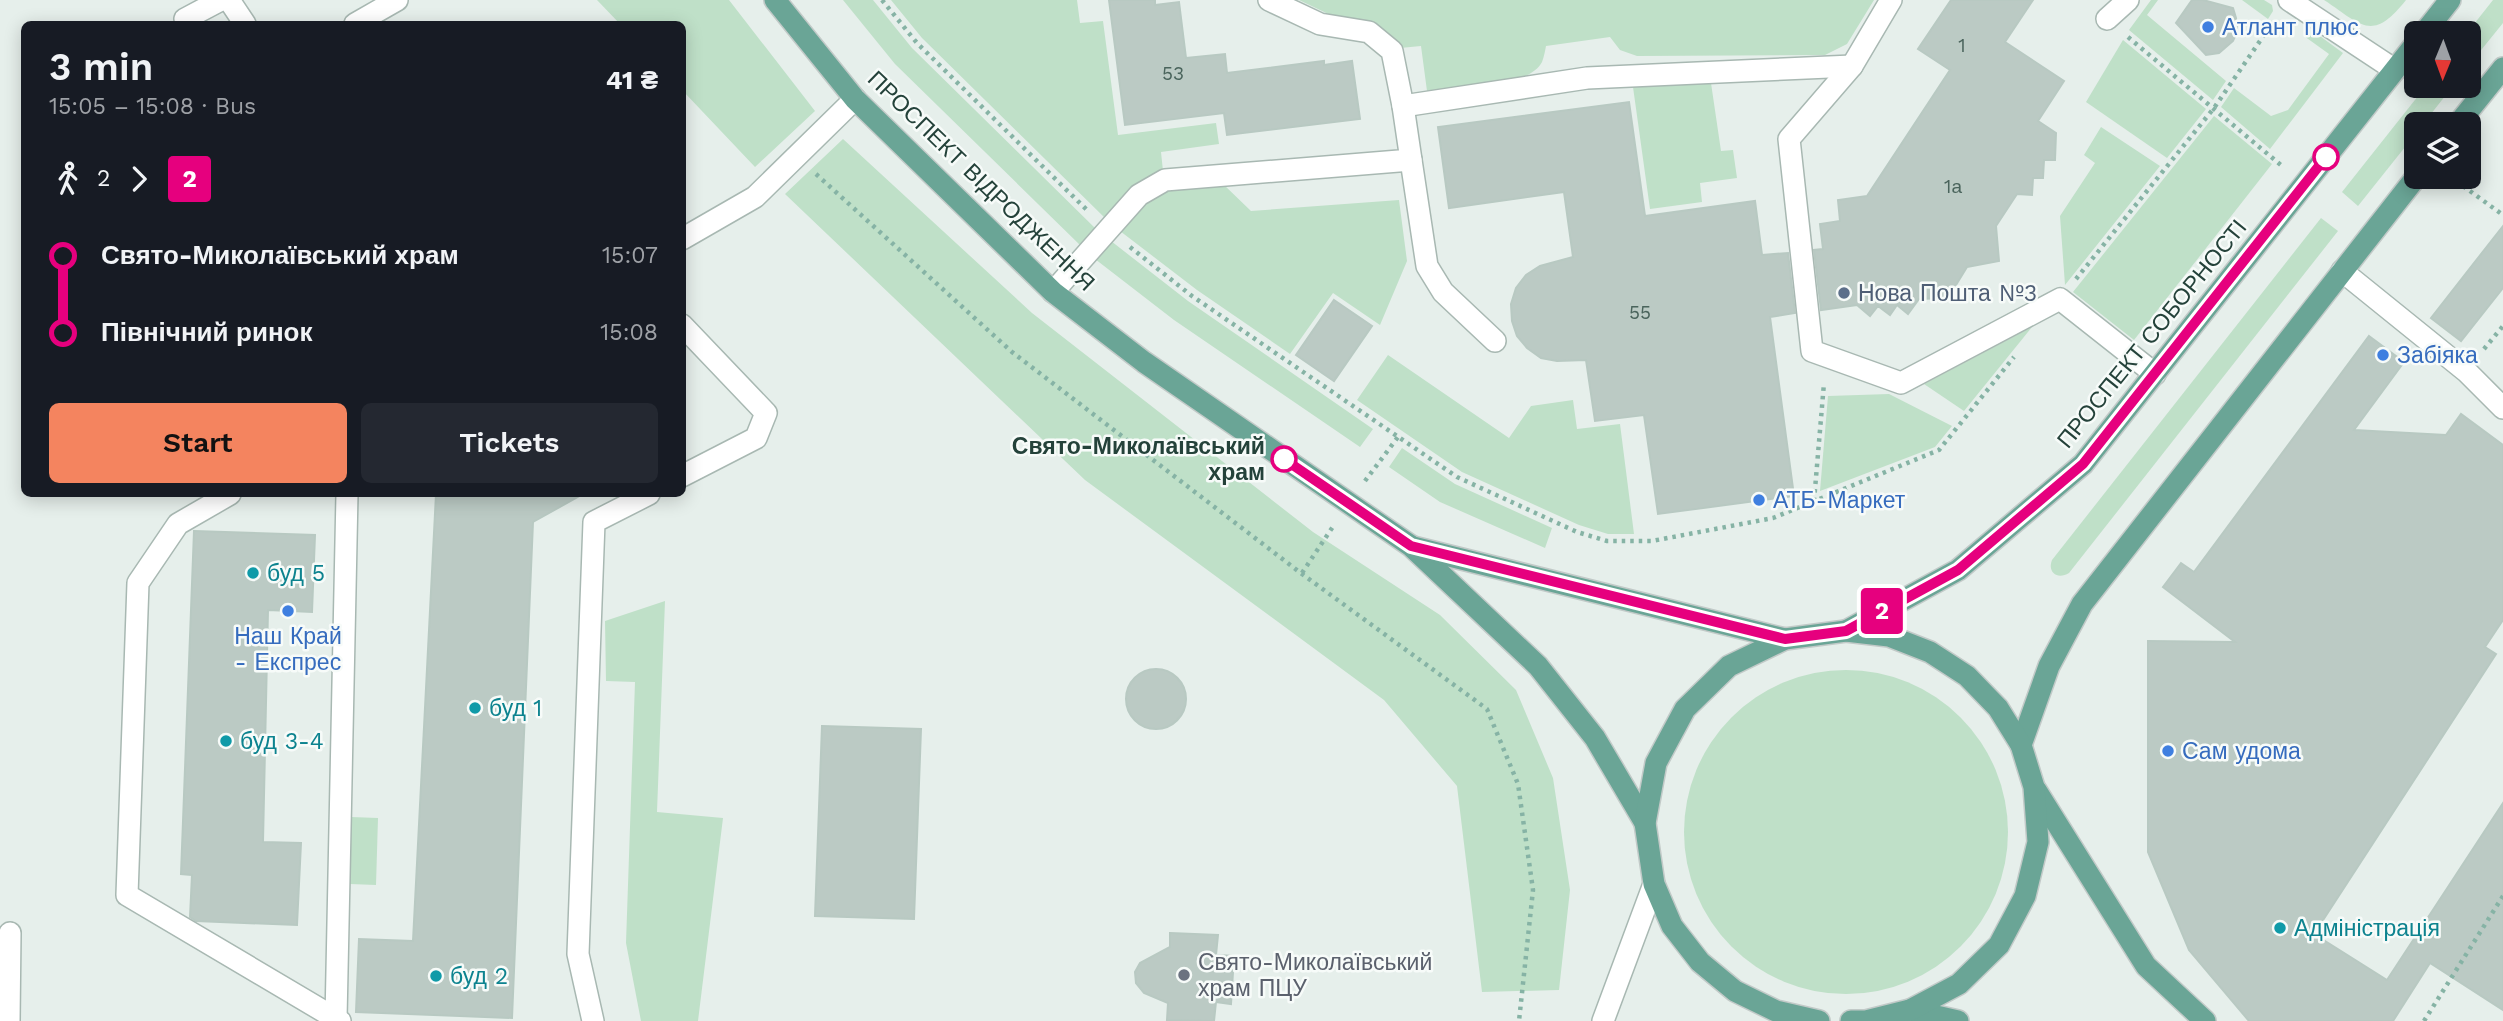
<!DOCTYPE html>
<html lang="en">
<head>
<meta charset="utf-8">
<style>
	body { margin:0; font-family:"Work Sans",sans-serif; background:#242831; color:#f1f3f6; height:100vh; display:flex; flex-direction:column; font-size:26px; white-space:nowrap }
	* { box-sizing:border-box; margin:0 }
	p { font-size:23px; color:#9ea1a6 }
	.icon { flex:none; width:38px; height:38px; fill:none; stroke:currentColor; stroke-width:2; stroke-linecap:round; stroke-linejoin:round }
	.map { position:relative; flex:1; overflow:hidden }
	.details { position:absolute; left:21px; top:21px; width:665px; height:476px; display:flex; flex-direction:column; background:#171b24; border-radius:10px; box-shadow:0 4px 18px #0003 }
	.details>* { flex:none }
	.badge { padding:0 14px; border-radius:5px; font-size:24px; line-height:46px }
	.needle { width:46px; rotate:181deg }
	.tools { position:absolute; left:2404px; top:21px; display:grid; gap:14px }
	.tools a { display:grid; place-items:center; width:77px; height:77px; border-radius:10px; background:#171b24; box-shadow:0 4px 18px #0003; font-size:35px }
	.map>.badge { position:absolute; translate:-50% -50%; box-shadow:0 0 0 4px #fff }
	.legs { display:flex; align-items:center; gap:10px; height:77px; padding:0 28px; font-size:23px }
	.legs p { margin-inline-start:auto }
	.headline { display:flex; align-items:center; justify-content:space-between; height:119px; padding:0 28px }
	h1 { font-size:38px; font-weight:600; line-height:52px }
	.action { display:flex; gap:14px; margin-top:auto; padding:14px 28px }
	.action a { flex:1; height:80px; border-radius:10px; background:#f4845f; color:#111; font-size:28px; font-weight:600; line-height:80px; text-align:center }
	.action a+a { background:#242831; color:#f1f3f6 }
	ul { padding:0 28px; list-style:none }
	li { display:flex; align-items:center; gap:24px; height:77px; font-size:26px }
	li i { display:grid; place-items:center; width:10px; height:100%; margin:0 9px; background:currentColor }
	li i::after { content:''; width:18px; height:18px; margin:-9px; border:5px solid; border-radius:50%; background:#171b24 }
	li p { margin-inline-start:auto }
	li:first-child i { background:linear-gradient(#0000 50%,currentColor 0) }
	li:last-child i { background:linear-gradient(currentColor 50%,#0000 0) }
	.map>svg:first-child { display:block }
	.green { fill:#bfe0c8 }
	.building { fill:#bbcac4; stroke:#b8c9c2; stroke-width:2 }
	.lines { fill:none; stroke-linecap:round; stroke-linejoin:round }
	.minor-casing { stroke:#a8b8b2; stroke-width:24 }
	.major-casing { stroke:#c2cac8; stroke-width:24 }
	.path { stroke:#86b3a5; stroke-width:4.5; stroke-dasharray:3.5 5; stroke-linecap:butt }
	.minor { stroke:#fff; stroke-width:21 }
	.major { stroke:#6aa596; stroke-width:21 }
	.line-1-casing { stroke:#fff; stroke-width:16 }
	.line-1 { stroke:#e6007e; stroke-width:10 }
	.shop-dot { fill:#3f7fe0; stroke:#f7fbf9; stroke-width:2.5 }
	.stop-1-dot { fill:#fff; stroke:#e6007e; stroke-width:3.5 }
	.service-dot { fill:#5c6f8a; stroke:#f7fbf9; stroke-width:2.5 }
	.culture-dot { fill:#0f9aa8; stroke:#f7fbf9; stroke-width:2.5 }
	.worship-dot { fill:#6b7280; stroke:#f7fbf9; stroke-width:2.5 }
	.labels { text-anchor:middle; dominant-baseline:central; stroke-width:5; stroke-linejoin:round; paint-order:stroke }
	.number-label { font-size:19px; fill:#4a645c }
	.shop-label { font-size:23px; fill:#366cbe; stroke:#f7fbf9; text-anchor:start }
	.street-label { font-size:23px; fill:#24423a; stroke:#f7fbf9 }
	.service-label { font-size:23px; fill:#4e5e75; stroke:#f7fbf9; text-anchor:start }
	.stop-label { font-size:23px; font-weight:bold; fill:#24423a; stroke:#f7fbf9; text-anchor:end }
	.culture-label { font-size:23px; fill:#0d838f; stroke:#f7fbf9; text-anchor:start }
	.worship-label { font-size:23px; fill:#5b616d; stroke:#f7fbf9; text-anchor:start }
</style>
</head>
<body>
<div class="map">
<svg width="2503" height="1021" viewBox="0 0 2503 1021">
	<rect width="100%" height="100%" fill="#e6efeb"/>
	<g class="green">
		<polygon points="597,0 729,0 815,111 755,167 683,91 682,24 620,24"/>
		<polygon points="843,0 873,0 912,48 1097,230 1082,247 895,64"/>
		<polygon points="891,0 1077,0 1080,23 1103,21 1118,135 1216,123 1219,144 1161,152 1163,171 1106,219 922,38"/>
		<path d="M1299 0H1874L1847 44 1825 55 1637 56 1620 50 1610 37 1546 46C1545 51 1544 57 1542 62 1528 89 1454 88 1427 91L1421 46 1400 48Z"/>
		<polygon points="2151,0 2158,0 2147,15 2226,81 2213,100 2129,30"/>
		<polygon points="2242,0 2264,0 2272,5 2273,11 2268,19"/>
		<path d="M2324 0H2406C2372 43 2362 25 2324 0Z"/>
		<polygon points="2493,0 2503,0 2503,23 2469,65 2469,33 2467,33"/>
		<polygon points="2309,28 2343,53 2270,149 2221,107 2234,88 2271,116 2288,110 2329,54 2304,36"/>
		<polygon points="2123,40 2206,109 2167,158 2086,102"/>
		<polygon points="1711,83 1721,151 1733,150 1737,178 1700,183 1702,202 1650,209 1633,87"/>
		<polygon points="2426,86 2453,86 2423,124 2417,124 2417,132 2358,206 2342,192"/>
		<polygon points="2214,116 2272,164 2134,340 2073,292"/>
		<polygon points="2101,127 2160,166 2065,285 2060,216 2095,163 2084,155"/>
		<polygon points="843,139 1032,313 1313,532 1440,615 1516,690 1553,778 1570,890 1559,990 1482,992 1457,786 1384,700 1085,480 785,194"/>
		<polygon points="1223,184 1251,211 1399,200 1407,261 1380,325 1333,293 1290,354 1197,290 1120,231 1145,202 1168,189"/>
		<path d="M2321 218 2338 231 2069 573C2058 580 2047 573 2052 560Z"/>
		<polygon points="1111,241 1188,301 1373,429 1360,447 1174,320 1095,259"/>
		<polygon points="2032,327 1964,411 1924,384"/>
		<polygon points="1388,355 1509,438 1531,406 1573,400 1577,429 1620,424 1634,534 1608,534 1579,525 1462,472 1357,400"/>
		<polygon points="1889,394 1952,426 1935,447 1820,491 1828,396"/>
		<polygon points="1402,448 1455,484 1552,528 1545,548 1440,502 1389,467"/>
		<polygon points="665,601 657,812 723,818 698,1021 641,1021 626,943 635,682 606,681 605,621"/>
		<circle cx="1846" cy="832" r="162"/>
		<polygon points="351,817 378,818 376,885 350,884"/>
	</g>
	<g class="building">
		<polygon points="1109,0 1155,0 1155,5 1179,2 1186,58 1225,54 1227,73 1324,61 1324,65 1352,61 1360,119 1227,135 1224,113 1125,125"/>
		<polygon points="1951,0 2033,0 2005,42 2064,81 2038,121 2056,133 2055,160 2044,160 2043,178 2033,178 2032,195 2017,194 1996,226 1999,261 1967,267 1948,298 1919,299 1908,314 1897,305 1890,315 1878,306 1870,316 1857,305 1821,310 1814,250 1823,249 1820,224 1840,221 1838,200 1867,196 1950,70 1918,49"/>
		<polygon points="2192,0 2203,0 2233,8 2236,18 2237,32 2233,41 2219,53 2206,55 2176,23"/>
		<polygon points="1629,102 1645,216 1755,201 1762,255 1788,253 1795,313 1770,317 1794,496 1658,514 1644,415 1595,421 1586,360 1557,361 1541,358 1527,348 1517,336 1512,321 1511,304 1516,288 1526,275 1540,266 1573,257 1564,192 1449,208 1438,127"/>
		<polygon points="2503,226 2503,288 2461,341 2431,318"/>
		<polygon points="1334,300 1372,326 1334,381 1296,355"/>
		<polygon points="2369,336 2404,362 2354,430 2446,435 2461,414 2503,445 2503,620 2485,647 2496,654 2314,934 2387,980 2503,803 2503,1010 2430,963 2393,1021 2249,1021 2189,950 2148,852 2148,641 2235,642 2163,587 2181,563 2194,572"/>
		<polygon points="436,494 583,494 533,522 512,1018 356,1012 359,939 413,941"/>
		<polygon points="194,531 315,535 312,612 268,610 263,842 301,843 297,925 196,921 190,917 192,875 181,874"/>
		<circle cx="1156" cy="699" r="30"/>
		<polygon points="822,726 921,729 914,919 815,916"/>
		<polygon points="1170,933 1218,935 1216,955 1234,956 1231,1004 1216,1002 1214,1021 1167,1020 1168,1003 1144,993 1136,983 1135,972 1140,963 1170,947"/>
	</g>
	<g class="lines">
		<defs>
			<g id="minor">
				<polyline points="229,0 245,24"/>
				<polyline points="1891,0 1852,66 1789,139 1812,351 1901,383 2060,299 2155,374"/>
				<polyline points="2289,0 2395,70"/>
				<polyline points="2107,19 2128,0"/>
				<polyline points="188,24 185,19 221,0"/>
				<polyline points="355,24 397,0"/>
				<polyline points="1403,106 1587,78 1852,66"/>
				<polyline points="1411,160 1427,266 1443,292 1495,341"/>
				<polyline points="682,239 755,197 855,99"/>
				<polyline points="2342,271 2467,372 2503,408"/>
				<polyline points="1053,292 1139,195 1165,180 1411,160 1403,106 1392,51 1369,32 1320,24 1269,0"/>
				<polyline points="682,325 766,413 756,438 682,476"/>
				<polyline points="230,494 178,524 138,583 127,895 340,1021"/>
				<polyline points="336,1019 347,494"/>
				<polyline points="9,1021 10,933"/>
				<polyline points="593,1021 578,954 594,522 649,494"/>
				<polyline points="1603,1021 1654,884"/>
			</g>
			<g id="major">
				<polyline points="775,0 855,99 1053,292 1144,362 1411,546 1538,666 1595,738 1645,823"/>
				<polyline points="2424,33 2450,0"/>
				<polyline points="2458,124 2503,68"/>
				<polyline points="1413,547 1785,639"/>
				<polyline points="1846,631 1958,570 2083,464 2417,42"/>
				<polyline points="2021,745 2049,666 2082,604 2417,176"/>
				<polyline points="2036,790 2146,966 2205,1021"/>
				<polyline points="1910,1010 1958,1021"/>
				<polyline points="1819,1021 1776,1011 1735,991 1700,962 1672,926 1654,884 1645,823 1656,763 1685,709 1729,666 1785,639 1846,631 1889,636 1930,652 1967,676 1998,708 2021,745 2034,787 2038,842 2025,896 1999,945 1959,984 1910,1010 1866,1021 1851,1021"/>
			</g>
		</defs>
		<use href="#minor" class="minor-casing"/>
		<use href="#major" class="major-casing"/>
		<g class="path">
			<polyline points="882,0 917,43 1089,212"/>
			<polyline points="2128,37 2282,166"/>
			<polyline points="816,174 1012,352 1302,574 1487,709 1518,784 1533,890 1519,1021"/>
			<polyline points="2463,186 2503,215"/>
			<polyline points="1130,247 1192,296 1457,477 1577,532 1607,541 1652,541 1773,518 1939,450 2014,357"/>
			<polyline points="2076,279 2214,108 2273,22"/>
			<polyline points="2484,349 2503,326"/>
			<polyline points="1365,481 1398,437"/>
			<polyline points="1814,501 1824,383"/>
			<polyline points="1302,573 1334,525"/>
			<polyline points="2424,1021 2503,896"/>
		</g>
		<use href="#minor" class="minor"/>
		<use href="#major" class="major"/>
	</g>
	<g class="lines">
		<defs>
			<polyline id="line-1" points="1284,459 1411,546 1785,639 1846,631 1958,570 2083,464 2326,157"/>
		</defs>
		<use href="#line-1" class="line-1-casing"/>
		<use href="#line-1" class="line-1"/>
	</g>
	<g class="shop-dot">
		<circle cx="2208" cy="27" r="7"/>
		<circle cx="2383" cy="355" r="7"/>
		<circle cx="1759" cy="500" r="7"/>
		<circle cx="288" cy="611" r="7"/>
		<circle cx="2168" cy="751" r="7"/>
	</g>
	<g class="stop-1-dot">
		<circle cx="2326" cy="157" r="12"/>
		<circle cx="1284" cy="459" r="12"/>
	</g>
	<circle class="service-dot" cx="1844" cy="293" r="7"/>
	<g class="culture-dot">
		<circle cx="253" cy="573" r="7"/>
		<circle cx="475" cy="708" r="7"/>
		<circle cx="226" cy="741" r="7"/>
		<circle cx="2280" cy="928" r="7"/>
		<circle cx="436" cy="976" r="7"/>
	</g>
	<circle class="worship-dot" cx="1184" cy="975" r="7"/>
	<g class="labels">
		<g class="number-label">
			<text x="1962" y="45">1</text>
			<text x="1173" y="73">53</text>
			<text x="1953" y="186">1а</text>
			<text x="1640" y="312">55</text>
		</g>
		<g class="shop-label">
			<text x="2222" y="27">Атлант плюс</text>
			<text x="2397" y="355">Забіяка</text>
			<text x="1773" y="500">АТБ-Маркет</text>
			<text x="288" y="636" text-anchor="middle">Наш Край<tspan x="288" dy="26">- Експрес</tspan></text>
			<text x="2182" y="751">Сам удома</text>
		</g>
		<g class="street-label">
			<text transform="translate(981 181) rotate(44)">ПРОСПЕКТ ВІДРОДЖЕННЯ</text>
			<text transform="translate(2152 334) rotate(-51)">ПРОСПЕКТ СОБОРНОСТІ</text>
		</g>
		<g class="service-label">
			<text x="1858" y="293">Нова Пошта №3</text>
		</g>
		<g class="stop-label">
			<text x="1265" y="446">Свято-Миколаївський<tspan x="1265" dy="26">храм</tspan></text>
		</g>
		<g class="culture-label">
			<text x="267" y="573">буд 5</text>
			<text x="489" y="708">буд 1</text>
			<text x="240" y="741">буд 3-4</text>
			<text x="2294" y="928">Адміністрація</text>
			<text x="450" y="976">буд 2</text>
		</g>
		<g class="worship-label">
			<text x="1198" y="962">Свято-Миколаївський<tspan x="1198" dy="26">храм ПЦУ</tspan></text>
		</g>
	</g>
</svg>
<div class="tools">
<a><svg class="needle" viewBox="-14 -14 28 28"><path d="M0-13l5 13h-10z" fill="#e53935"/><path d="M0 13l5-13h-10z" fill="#9ea1a6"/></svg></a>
<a><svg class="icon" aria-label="layers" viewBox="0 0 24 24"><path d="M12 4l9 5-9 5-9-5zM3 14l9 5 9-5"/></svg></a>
</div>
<b class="badge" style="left:1882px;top:611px;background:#e6007e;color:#fff">2</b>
<section class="details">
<div class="headline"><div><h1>3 min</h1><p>15:05 – 15:08 · Bus</p></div><b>41 ₴</b></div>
<div class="legs"><svg class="icon" aria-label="walk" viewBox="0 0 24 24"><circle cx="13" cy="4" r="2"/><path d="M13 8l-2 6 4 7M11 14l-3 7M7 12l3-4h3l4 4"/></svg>2<svg class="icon" aria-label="forward" viewBox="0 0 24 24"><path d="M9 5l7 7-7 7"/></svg><b class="badge" style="background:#e6007e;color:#fff">2</b></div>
<ul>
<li><i style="color:#e6007e"></i><b>Свято-Миколаївський храм</b><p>15:07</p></li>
<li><i style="color:#e6007e"></i><b>Північний ринок</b><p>15:08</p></li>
</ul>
<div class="action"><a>Start</a><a>Tickets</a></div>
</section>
</div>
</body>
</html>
